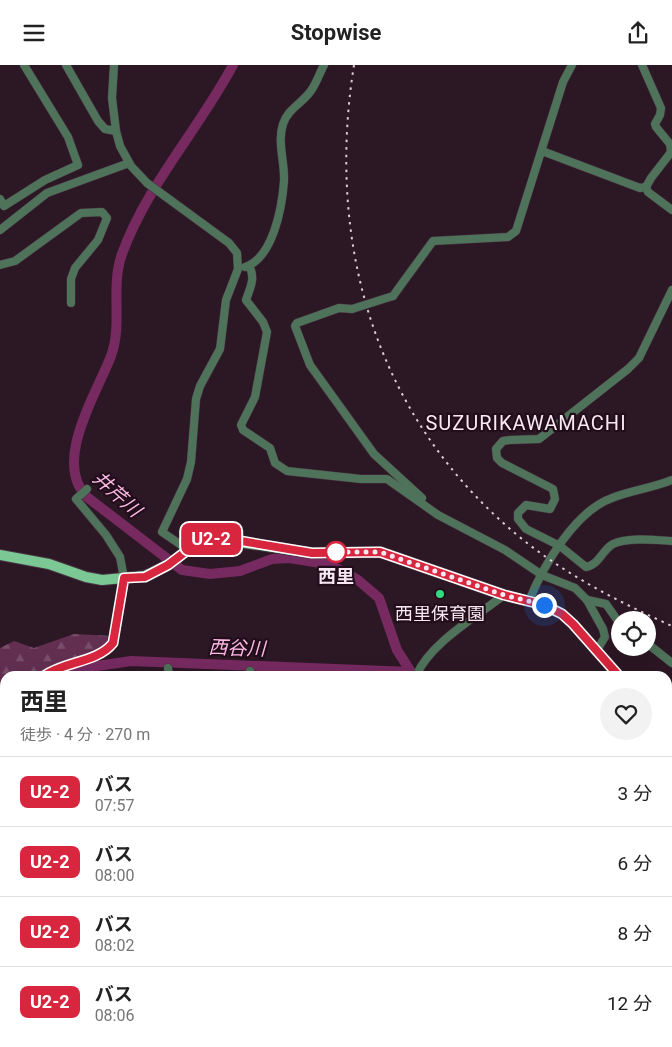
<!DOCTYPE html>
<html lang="ja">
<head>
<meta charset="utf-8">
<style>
	body { margin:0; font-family:Roboto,"Noto Sans JP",sans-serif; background:#f2f2f2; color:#222; height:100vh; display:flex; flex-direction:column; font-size:19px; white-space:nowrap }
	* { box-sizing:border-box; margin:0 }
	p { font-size:16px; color:#767676 }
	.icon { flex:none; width:28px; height:28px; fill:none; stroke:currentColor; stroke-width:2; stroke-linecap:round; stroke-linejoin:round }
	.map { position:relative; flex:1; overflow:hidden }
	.sheet { position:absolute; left:0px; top:606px; width:672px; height:376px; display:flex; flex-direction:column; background:#fff; border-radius:15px 15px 0 0; box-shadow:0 5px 20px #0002 }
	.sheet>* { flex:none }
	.badge { padding:0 10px; border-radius:8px; font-size:18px; line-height:32px }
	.tools { position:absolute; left:611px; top:546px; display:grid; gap:10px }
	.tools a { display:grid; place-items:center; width:45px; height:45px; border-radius:50%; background:#fff; box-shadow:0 5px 20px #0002; font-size:25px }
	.you { position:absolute; width:25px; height:25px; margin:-12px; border:4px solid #fff; border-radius:50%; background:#1a73e8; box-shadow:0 0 0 8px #1a73e833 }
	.map>.badge { position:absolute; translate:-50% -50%; box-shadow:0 0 0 2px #fff }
	.round { display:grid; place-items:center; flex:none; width:52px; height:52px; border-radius:26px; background:#f2f2f2 }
	.headline { display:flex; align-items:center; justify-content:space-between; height:85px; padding:0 20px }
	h1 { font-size:24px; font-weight:700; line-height:38px }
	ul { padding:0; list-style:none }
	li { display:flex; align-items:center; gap:15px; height:70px; padding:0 20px; border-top:1px solid #e0e0e0 }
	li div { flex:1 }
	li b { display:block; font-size:19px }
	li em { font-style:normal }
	li .badge { min-width:55px; font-weight:700; text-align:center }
	header { display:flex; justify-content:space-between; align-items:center; height:65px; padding:0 20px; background:#fff; font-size:22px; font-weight:700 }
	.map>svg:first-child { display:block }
	.forest { fill:url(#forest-firs) }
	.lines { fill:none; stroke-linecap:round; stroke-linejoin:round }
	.river { stroke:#762a60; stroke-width:10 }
	.minor-casing { stroke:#483441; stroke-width:9 }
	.major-casing { stroke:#483441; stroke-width:12 }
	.highway-casing { stroke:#483441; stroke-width:13 }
	.minor { stroke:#4e725a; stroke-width:8 }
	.major { stroke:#7bc895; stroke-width:10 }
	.highway { stroke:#8ceaad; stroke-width:11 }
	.rail { stroke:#dbcbd5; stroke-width:2; stroke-dasharray:2.5 5; stroke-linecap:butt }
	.minor-bridge-casing { stroke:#483441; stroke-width:9; stroke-linecap:butt }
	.minor-bridge { stroke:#4e725a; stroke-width:8 }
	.line-casing { stroke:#fff; stroke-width:11 }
	.line { stroke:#d7263d; stroke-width:8 }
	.walk { stroke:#f7e8f1; stroke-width:5; stroke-dasharray:0 9 }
	.stop-dot { fill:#fff; stroke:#d7263d; stroke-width:2.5 }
	.poi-dot { fill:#34d881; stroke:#220d1b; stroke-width:2 }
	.labels { text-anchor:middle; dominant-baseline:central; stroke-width:4.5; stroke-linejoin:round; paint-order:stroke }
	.stop-label { font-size:18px; font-weight:bold; fill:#f7e8f1; stroke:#220d1b }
	.poi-label { font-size:18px; fill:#f7e8f1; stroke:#220d1b }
	.water-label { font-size:19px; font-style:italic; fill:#fcbae3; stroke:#220d1b }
	.quarter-label { font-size:20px; letter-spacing:1px; fill:#f7e8f1; stroke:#220d1b }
</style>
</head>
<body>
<header><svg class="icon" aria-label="menu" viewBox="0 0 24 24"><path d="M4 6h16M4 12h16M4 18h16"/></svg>Stopwise<svg class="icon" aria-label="share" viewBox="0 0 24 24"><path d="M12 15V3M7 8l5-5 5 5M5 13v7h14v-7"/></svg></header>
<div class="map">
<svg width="672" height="982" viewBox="0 0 672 982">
	<defs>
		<pattern id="forest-firs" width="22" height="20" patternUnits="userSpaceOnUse" patternTransform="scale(1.25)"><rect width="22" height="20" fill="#622f51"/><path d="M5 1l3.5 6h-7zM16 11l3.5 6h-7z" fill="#794d6a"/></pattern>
	</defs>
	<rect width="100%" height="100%" fill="#2c1724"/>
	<g class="forest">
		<polygon points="74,569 114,571 111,581 65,596 47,611 5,611 5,649 0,652 0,583 14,576 34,583"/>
		<polygon points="668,959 672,963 672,982 588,982 601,978 668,978"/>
		<polygon points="5,960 5,978 84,978 78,982 0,982 0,963"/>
		<polygon points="448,978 519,978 517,982 449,982"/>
	</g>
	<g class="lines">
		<g class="river">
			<path d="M233 0C199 64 147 120 122 189 110 222 123 259 111 291 97 328 52 397 87 432L182 505 210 509 240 506 272 494 289 493 327 499 343 506 358 515 379 533 397 585 411 607 422 611"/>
			<polyline points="64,611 77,604 131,596 411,607"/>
			<polyline points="0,859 5,858"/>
			<polyline points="668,915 672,921"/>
			<polyline points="593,982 596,978"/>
		</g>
		<defs>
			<g id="minor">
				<polyline points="66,0 98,56 105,64 116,66 120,81 131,101 147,118 229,178 237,188 238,204 226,235 220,284 200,321 196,334 191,397 187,414 162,467 187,484"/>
				<polyline points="114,0 112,33 116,66"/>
				<polyline points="642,0 661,43 660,50 655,59 656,62 670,79 671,87"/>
				<polyline points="542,86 640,123 646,122"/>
				<polyline points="646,122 651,113 672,86"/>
				<polyline points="646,122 648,127 672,145"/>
				<polyline points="0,134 4,141 45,115 78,100 68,72 24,0"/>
				<polyline points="0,165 47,128 129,98"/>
				<polyline points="0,200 15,196 81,148 102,147 107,153 98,175 75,203 71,214 71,238"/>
				<path d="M249 201C256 213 250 223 246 235L263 257 267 267 255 332 241 360 243 365 270 383 275 398 287 406 361 414H387L438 450 505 485 542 510 575 523 587 535 603 564 605 572 597 585"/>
				<path d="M245 202C273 193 282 143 284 116 285 98 277 77 283 59 288 44 301 39 310 27 316 20 319 9 324 0"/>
				<path d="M672 225 639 293 628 304 539 374 510 375 503 376 496 384 497 393 502 398 553 424 555 434 550 444 526 440 518 448V454L526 464 560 481 586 502C599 500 602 485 613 479 627 472 656 475 672 476"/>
				<polyline points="393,231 433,176 508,172 516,166 563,17 572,0"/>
				<polyline points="352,244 339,243 297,258 295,261 310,300 374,389 422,433"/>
				<polyline points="587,535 606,539 620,559"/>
				<path d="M529 536C543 501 575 446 612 433 632 425 653 423 672 415"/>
				<polyline points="648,579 672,598"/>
				<polyline points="168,603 169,611"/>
				<polyline points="44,611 59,602 102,588 110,582 113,578 123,525 124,513 120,492 106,470 76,434 87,424"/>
				<polyline points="249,611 250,606"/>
				<path d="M416 611C430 578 476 552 504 530"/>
				<polyline points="668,621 672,622"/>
				<polyline points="0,657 5,655"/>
				<polyline points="668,774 672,767"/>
				<polyline points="0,789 5,787"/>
				<polyline points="668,855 672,851"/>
				<polyline points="0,895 5,894"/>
				<polyline points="668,900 672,906"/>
				<polyline points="668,937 672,943"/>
				<polyline points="123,978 123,982"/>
				<polyline points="664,978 671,982"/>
				<polyline points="86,982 92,978"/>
				<polyline points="432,982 432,978"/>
				<polyline points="575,982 577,978"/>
				<polyline points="645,982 648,978"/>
			</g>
			<g id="major">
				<polyline points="0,490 49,499 86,512 102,515 145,511 168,500 197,478 219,474 312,488 380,487 504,530 544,540 562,549 573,559 619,611"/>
				<polyline points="668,641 672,642"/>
			</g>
			<g id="highway">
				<polyline points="668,760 672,753"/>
				<polyline points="549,982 551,978"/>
			</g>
		</defs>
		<use href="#minor" class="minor-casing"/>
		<use href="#major" class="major-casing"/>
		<use href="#highway" class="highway-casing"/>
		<use href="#minor" class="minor"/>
		<use href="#major" class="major"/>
		<use href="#highway" class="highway"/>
		<path class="rail" d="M354 0C325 181 377 356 522 474 568 511 619 537 672 561"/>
		<defs>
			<polyline id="minor-bridge" points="352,244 393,231"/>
		</defs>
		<use href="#minor-bridge" class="minor-bridge-casing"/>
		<use href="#minor-bridge" class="minor-bridge"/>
	</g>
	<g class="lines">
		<defs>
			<path id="line" d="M44 611C64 596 97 598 113 578L124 513 145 512 168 500 197 478 207 475H235L312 488 380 487 504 530 544 540 562 549 573 559 619 611"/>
		</defs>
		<use href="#line" class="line-casing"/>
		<use href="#line" class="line"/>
		<polyline class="walk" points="336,487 333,487 380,487 504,530 544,540"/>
	</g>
	<circle class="stop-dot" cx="336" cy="487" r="10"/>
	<circle class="poi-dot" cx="440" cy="529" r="5"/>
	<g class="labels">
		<g class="stop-label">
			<text x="336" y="511">西里</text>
		</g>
		<g class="poi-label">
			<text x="440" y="548">西里保育園</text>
		</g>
		<g class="water-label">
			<text transform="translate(117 429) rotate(42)">井芹川</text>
			<text transform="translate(237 583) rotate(2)">西谷川</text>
		</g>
		<g class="quarter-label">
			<text x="526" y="358">SUZURIKAWAMACHI</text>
		</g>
	</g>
</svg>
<div class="tools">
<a><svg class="icon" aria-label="locate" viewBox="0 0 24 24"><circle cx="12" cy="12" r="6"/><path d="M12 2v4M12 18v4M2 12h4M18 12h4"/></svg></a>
</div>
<div class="you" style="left:544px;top:540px"></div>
<b class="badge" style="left:211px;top:474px;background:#d7263d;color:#fff">U2-2</b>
<section class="sheet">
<div class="headline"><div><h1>西里</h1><p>徒歩 · 4 分 · 270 m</p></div><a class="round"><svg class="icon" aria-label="heart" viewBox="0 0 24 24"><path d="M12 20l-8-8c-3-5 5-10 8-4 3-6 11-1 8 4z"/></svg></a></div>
<ul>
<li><span class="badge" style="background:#d7263d;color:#fff">U2-2</span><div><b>バス</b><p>07:57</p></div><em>3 分</em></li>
<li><span class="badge" style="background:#d7263d;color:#fff">U2-2</span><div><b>バス</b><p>08:00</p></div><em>6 分</em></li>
<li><span class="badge" style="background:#d7263d;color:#fff">U2-2</span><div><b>バス</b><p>08:02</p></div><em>8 分</em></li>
<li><span class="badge" style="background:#d7263d;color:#fff">U2-2</span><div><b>バス</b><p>08:06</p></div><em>12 分</em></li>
</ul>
</section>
</div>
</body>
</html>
